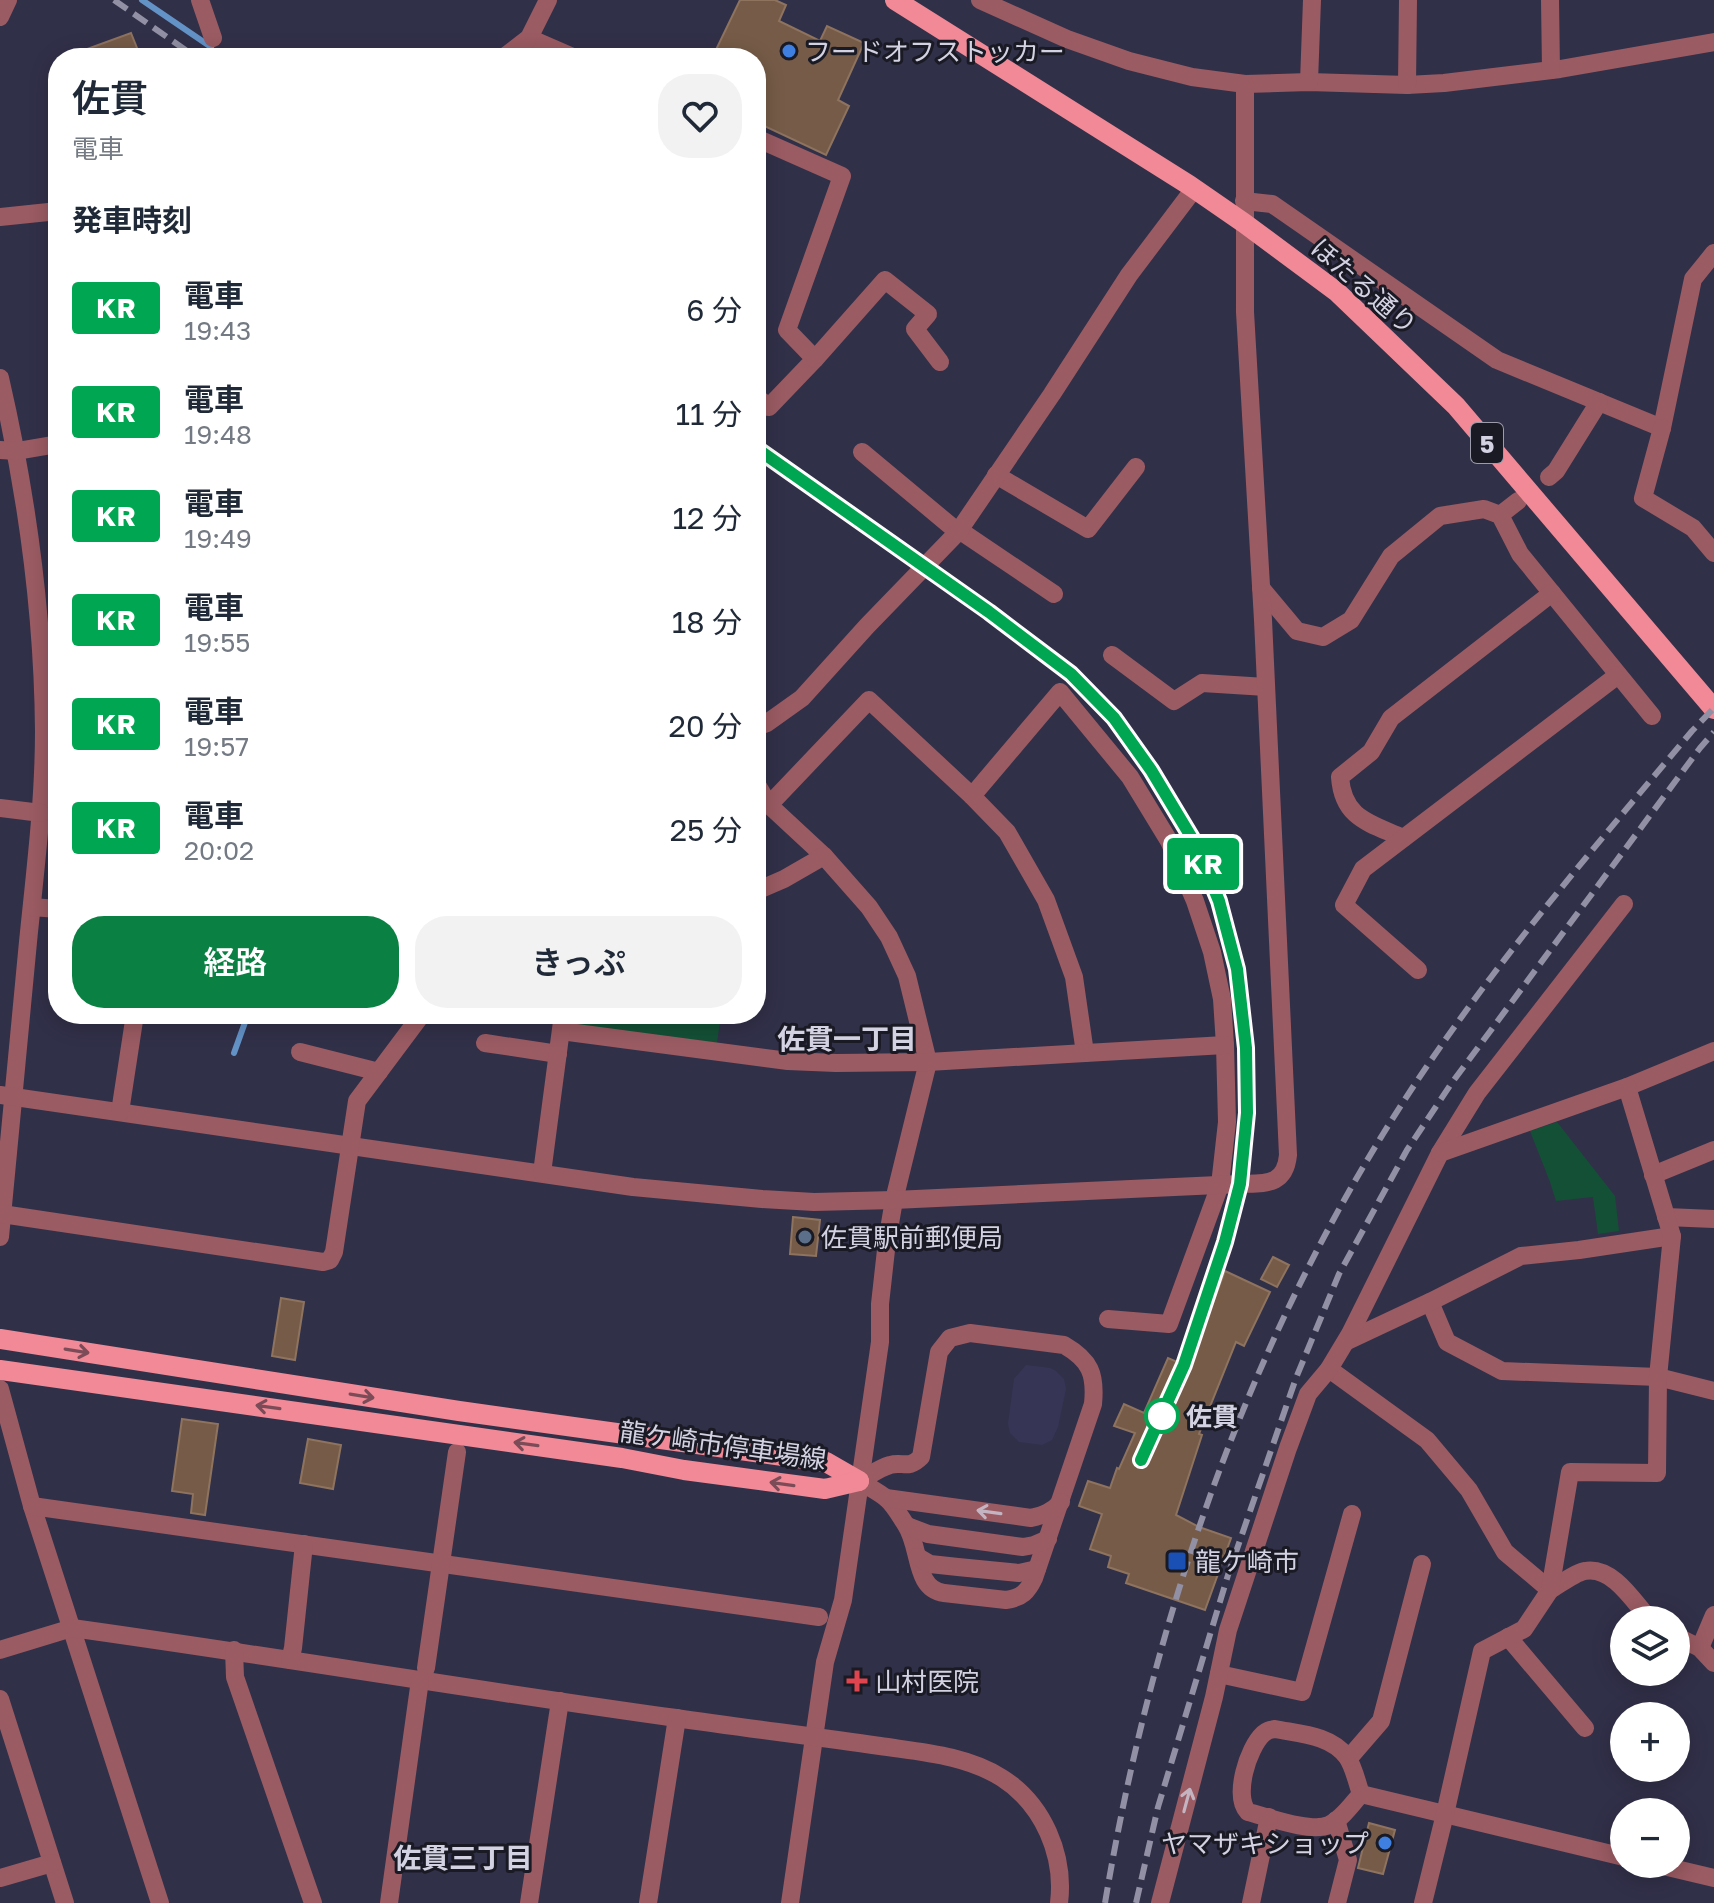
<!DOCTYPE html>
<html lang="ja">
<head>
<meta charset="utf-8">
<style>
	body { margin:0; font-family:"Golos Text","Noto Sans JP",sans-serif; background:#f2f2f3; color:#1f2937; height:100vh; display:flex; flex-direction:column; font-size:30px; white-space:nowrap }
	* { box-sizing:border-box; margin:0 }
	p { font-size:26px; color:#747a83 }
	.icon { flex:none; width:44px; height:44px; fill:none; stroke:currentColor; stroke-width:2; stroke-linecap:round; stroke-linejoin:round }
	.map { position:relative; flex:1; overflow:hidden }
	.sheet { position:absolute; left:48px; top:48px; width:718px; height:976px; display:flex; flex-direction:column; background:#fff; border-radius:32px; box-shadow:0 4px 20px #0003 }
	.sheet>* { flex:none }
	.badge { padding:0 16px; border-radius:6px; font-size:28px; line-height:52px }
	.buttons { position:absolute; left:1610px; top:1606px; display:grid; gap:16px }
	.buttons a { display:grid; place-items:center; width:80px; height:80px; border-radius:50%; background:#fff; box-shadow:0 4px 20px #0003; font-size:40px }
	.map>.badge { position:absolute; translate:-50% -50%; box-shadow:0 0 0 4px #fff }
	h2 { padding:0 24px; font-size:30px; line-height:72px }
	.round { display:grid; place-items:center; flex:none; width:84px; height:84px; border-radius:32px; background:#f2f2f3 }
	.head { display:flex; align-items:center; justify-content:space-between; height:136px; padding:0 24px }
	h1 { font-size:38px; font-weight:600; line-height:60px }
	.cta { display:flex; gap:16px; margin-top:auto; padding:16px 24px }
	.cta a { flex:1; height:92px; border-radius:32px; background:#0b8043; color:#fff; font-size:32px; font-weight:600; line-height:92px; text-align:center }
	.cta a+a { background:#f2f2f3; color:#1f2937 }
	ul { padding:0; list-style:none }
	li { display:flex; align-items:center; gap:24px; height:104px; padding:0 24px }
	li div { flex:1 }
	li b { display:block; font-size:30px }
	li em { font-style:normal }
	li .badge { min-width:88px; font-weight:700; text-align:center }
	.map>svg:first-child { display:block }
	.built { fill:#373555 }
	.green { fill:#145036 }
	.lines { fill:none; stroke-linecap:round; stroke-linejoin:round }
	.stream { stroke:#6392c7; stroke-width:6 }
	.building { fill:#765c48; stroke:#8e735f; stroke-width:2 }
	.minor { stroke:#9b5b63; stroke-width:18 }
	.major { stroke:#f18996; stroke-width:20 }
	.rail { stroke:#9190a4; stroke-width:6; stroke-dasharray:16 8; stroke-linecap:butt }
	.oneway { stroke:#7b4c58 }
	.oneway2 { stroke:#c4b4c2 }
	.line-casing { stroke:#fff; stroke-width:18 }
	.line { stroke:#00a651; stroke-width:12 }
	.shop-dot { fill:#3f7fe0; stroke:#1a1a25; stroke-width:3 }
	.service-dot { fill:#5c6f8a; stroke:#1a1a25; stroke-width:3 }
	.stop-dot { fill:#fff; stroke:#00a651; stroke-width:4 }
	.transit-dot { fill:#1a4fb4; stroke:#1a1a25; stroke-width:3 }
	.health-dot { fill:#e0444e; stroke:#1a1a25; stroke-width:3 }
	.labels { text-anchor:middle; dominant-baseline:central; stroke-width:6; stroke-linejoin:round; paint-order:stroke }
	.shield { fill:#1a1a25; stroke:#9b9ba9; stroke-width:2 }
	.shield-label { font-size:24px; font-weight:bold; fill:#d2d2e2 }
	.poi-label { font-size:26px; fill:#d2d2e2; stroke:#1a1a25; text-anchor:start }
	.street-label { font-size:26px; fill:#d2d2e2; stroke:#1a1a25 }
	.stop-label { font-size:26px; font-weight:bold; fill:#d2d2e2; stroke:#1a1a25; text-anchor:start }
	.neighbourhood-label { font-size:28px; font-weight:bold; fill:#d2d2e2; stroke:#1a1a25 }
</style>
</head>
<body>
<div class="map">
<svg width="1714" height="1903" viewBox="0 0 1714 1903">
	<rect width="100%" height="100%" fill="#313049"/>
	<polygon class="built" points="1026,1365 1050,1368 1056,1371 1064,1379 1066,1389 1058,1427 1052,1440 1042,1445 1019,1442 1010,1433 1008,1424 1014,1379"/>
	<g class="green">
		<polygon points="573,1014 721,1014 717,1043 577,1026 573,1022"/>
		<polygon points="1557,1122 1615,1196 1619,1231 1598,1234 1593,1197 1556,1201 1550,1182 1530,1131"/>
	</g>
	<g class="lines">
		<g class="stream">
			<polyline points="142,0 211,47 213,58"/>
			<polyline points="234,1053 248,1014"/>
		</g>
	</g>
	<g class="building">
		<polygon points="740,0 775,0 786,5 779,21 820,41 827,26 864,43 838,100 849,106 826,155 756,122 756,58 712,58"/>
		<polygon points="131,33 141,58 68,58 68,56"/>
		<polygon points="793,1217 820,1220 816,1256 790,1254"/>
		<polygon points="1273,1257 1289,1265 1277,1287 1261,1279"/>
		<polygon points="1225,1271 1270,1292 1244,1346 1236,1342 1199,1434 1202,1435 1176,1515 1199,1527 1231,1538 1205,1610 1126,1583 1129,1574 1108,1567 1111,1556 1090,1549 1102,1514 1079,1506 1088,1481 1110,1488 1117,1468 1119,1469 1135,1433 1114,1426 1124,1404 1144,1413 1168,1358 1189,1367"/>
		<polygon points="281,1298 304,1302 295,1360 272,1356"/>
		<polygon points="182,1419 218,1424 205,1515 191,1513 193,1494 172,1491"/>
		<polygon points="308,1439 341,1445 333,1489 300,1483"/>
		<polygon points="1369,1823 1395,1830 1383,1874 1358,1868"/>
	</g>
	<g class="lines">
		<g class="minor">
			<polyline points="200,0 213,38"/>
			<polyline points="980,0 1067,39 1129,61 1192,77 1245,84 1309,82 1407,85 1444,83 1560,69 1714,42"/>
			<polyline points="1550,0 1551,70"/>
			<polyline points="0,17 8,0"/>
			<polyline points="529,38 575,58"/>
			<polyline points="503,58 529,38 548,0"/>
			<polyline points="1309,82 1312,0"/>
			<polyline points="1407,85 1408,0"/>
			<polyline points="756,138 842,176 787,330 815,359 769,407 756,397"/>
			<polyline points="1244,201 1272,204 1497,360 1662,428 1693,279 1714,253"/>
			<polyline points="0,217 58,211"/>
			<polyline points="815,359 885,280 928,314 915,329 940,362"/>
			<path d="M0 378C27 495 43 612 44 731 44 802 35 872 28 942 19 1041 9 1139 0 1237"/>
			<polyline points="1662,428 1643,498 1693,528 1714,553"/>
			<polyline points="0,450 17,451 58,444"/>
			<polyline points="862,452 958,532"/>
			<polyline points="996,475 1088,529 1136,467"/>
			<polyline points="1549,477 1556,471 1599,402"/>
			<polyline points="1500,515 1518,501"/>
			<polyline points="959,530 1054,594"/>
			<polyline points="1261,588 1297,631 1323,637 1351,620 1391,556 1440,516 1484,509 1500,515 1520,554 1652,716"/>
			<polyline points="1112,655 1174,701 1202,683 1266,687"/>
			<polyline points="756,727 767,723 802,698 867,626 958,532 1052,394 1129,275 1194,189"/>
			<polyline points="756,783 769,805 824,856 869,907 889,937 907,976 928,1062 894,1200 887,1241 880,1304 880,1342 843,1600 825,1662 790,1903"/>
			<polyline points="972,796 1007,832 1046,900 1074,977 1085,1053"/>
			<polyline points="769,805 869,700 972,796 1060,692 1130,777 1169,841 1195,901 1212,952 1222,999 1225,1045 1227,1122 1220,1185 1169,1324 1108,1319"/>
			<polyline points="0,808 41,813"/>
			<path d="M1403 838C1370 823 1343 819 1340 777L1371 752 1391 718 1552 593"/>
			<polyline points="756,891 784,879 824,856"/>
			<polyline points="32,907 58,909"/>
			<polyline points="1418,970 1344,905 1363,869 1618,675"/>
			<polyline points="561,1031 788,1061 836,1063 928,1062 1225,1045"/>
			<polyline points="485,1043 558,1054"/>
			<polyline points="300,1052 379,1072"/>
			<polyline points="1627,1087 1714,1051"/>
			<path d="M0 1095 633 1187 762 1199 814 1202 894 1200 1240 1184C1265 1183 1285 1186 1288 1155L1263 620 1245 312V84"/>
			<polyline points="120,1112 135,1014"/>
			<polyline points="542,1173 563,1014"/>
			<polyline points="1653,1175 1714,1150"/>
			<polyline points="2,1214 323,1262 330,1260 334,1252 357,1101 422,1014"/>
			<polyline points="1666,1217 1714,1219"/>
			<polyline points="1430,1302 1447,1342 1502,1371 1658,1377 1714,1391"/>
			<path d="M970 1333 1064 1345C1090 1360 1096 1374 1093 1404L1034 1578C1028 1591 1022 1598 1006 1600L944 1593C914 1589 921 1548 906 1525 900 1516 894 1505 887 1499 879 1492 868 1487 859 1481 869 1476 879 1468 890 1465 903 1461 908 1470 921 1457L939 1352 950 1338Z"/>
			<polyline points="1347,1341 1430,1302 1521,1256 1579,1250 1672,1236"/>
			<polyline points="1329,1369 1427,1440 1469,1490 1505,1552 1550,1590"/>
			<polyline points="0,1389 32,1506 160,1903"/>
			<path d="M886 1498 1031 1518C1044 1515 1052 1512 1061 1502"/>
			<polyline points="32,1506 819,1617"/>
			<polyline points="907,1526 928,1534 1023,1547 1034,1545 1048,1539"/>
			<polyline points="918,1557 930,1564 958,1567 1019,1573 1037,1569"/>
			<path d="M1550 1590C1559 1585 1576 1572 1585 1571 1613 1566 1634 1602 1650 1620"/>
			<polyline points="1676,1636 1700,1648 1714,1663"/>
			<polyline points="1508,1637 1585,1728"/>
			<polyline points="1700,1648 1714,1615"/>
			<path d="M0 1650 72 1628C273 1656 474 1690 676 1718 744 1728 812 1736 880 1746 920 1752 966 1755 1002 1778 1043 1804 1065 1855 1059 1903"/>
			<polyline points="234,1650 235,1677 313,1903"/>
			<polyline points="290,1660 293,1648 304,1544"/>
			<polyline points="426,1668 457,1452"/>
			<polyline points="1219,1674 1302,1692 1352,1514"/>
			<polyline points="0,1699 65,1903"/>
			<path d="M1275 1729C1300 1734 1331 1735 1347 1757 1354 1767 1357 1783 1361 1794 1352 1804 1342 1819 1329 1825 1311 1833 1268 1817 1248 1812 1233 1796 1248 1748 1263 1734 1268 1730 1269 1730 1275 1729Z"/>
			<polyline points="1349,1758 1381,1721 1422,1564"/>
			<polyline points="1361,1794 1624,1857"/>
			<polyline points="1336,1820 1348,1860 1337,1903"/>
			<polyline points="1655,1864 1714,1878"/>
			<polyline points="0,1878 52,1863"/>
			<polyline points="389,1903 420,1680"/>
			<polyline points="529,1903 560,1701"/>
			<polyline points="648,1903 677,1718"/>
			<polyline points="1160,1903 1214,1697 1228,1630 1288,1448 1308,1394 1329,1369 1350,1334 1440,1153 1477,1093 1624,904"/>
			<polyline points="1251,1903 1269,1817"/>
			<polyline points="1423,1903 1445,1814 1482,1651 1524,1629 1550,1590 1570,1472 1657,1473 1658,1377 1672,1236 1627,1087 1440,1153"/>
		</g>
		<g class="major">
			<polyline points="895,0 1189,185 1244,223 1337,292 1456,406 1714,709"/>
			<polyline points="0,1339 459,1411 826,1462 859,1481"/>
			<polyline points="0,1370 622,1458 684,1470 825,1489 859,1481"/>
		</g>
		<g class="rail">
			<polyline points="114,0 197,58"/>
			<polyline points="756,448 925,566 1032,643 1071,674 1114,718 1151,770 1196,845 1219,901 1237,969 1246,1048 1247,1113 1240,1184 1233,1215 1184,1365"/>
			<path d="M1105 1903C1150 1634 1239 1367 1383 1134 1472 989 1583 861 1692 731L1714 708"/>
			<polyline points="1136,1903 1158,1807 1228,1575 1296,1378 1339,1274 1407,1150 1451,1084 1700,748 1714,732"/>
		</g>
	</g>
	<defs><path id="oneway-shaft" d="M-6 0H5M1.5-3L5.5 0L1.5 3" fill="none" stroke-width="1.6" stroke-linecap="round" stroke-linejoin="round" transform="scale(2)"/></defs>
	<g class="oneway">
		<use href="#oneway-shaft" transform="translate(77 1351) rotate(9)"/>
		<use href="#oneway-shaft" transform="translate(362 1396) rotate(9)"/>
		<use href="#oneway-shaft" transform="translate(268 1407) rotate(-172)"/>
		<use href="#oneway-shaft" transform="translate(526 1444) rotate(-172)"/>
		<use href="#oneway-shaft" transform="translate(782 1484) rotate(-172)"/>
	</g>
	<g class="oneway2">
		<use href="#oneway-shaft" transform="translate(989 1512) rotate(-172)"/>
		<use href="#oneway-shaft" transform="translate(1187 1800) rotate(-75)"/>
	</g>
	<g class="lines">
		<defs>
			<polyline id="line" points="756,448 989,612 1071,674 1114,718 1151,770 1196,845 1219,901 1237,969 1246,1048 1247,1113 1240,1184 1225,1242 1184,1365 1141,1460"/>
		</defs>
		<use href="#line" class="line-casing"/>
		<use href="#line" class="line"/>
	</g>
	<g class="shop-dot">
		<circle cx="789" cy="51" r="8"/>
		<circle cx="1385" cy="1843" r="8"/>
	</g>
	<circle class="service-dot" cx="805" cy="1237" r="8"/>
	<circle class="stop-dot" cx="1162" cy="1416" r="16"/>
	<rect class="transit-dot" x="1167" y="1551" width="20" height="20" rx="4"/>
	<path class="health-dot" d="M853 1669h8v8h8v8h-8v8h-8v-8h-8v-8h8z"/>
	<g class="labels">
		<rect class="shield" x="1471" y="423" width="32" height="40" rx="6"/>
		<g class="shield-label">
			<text x="1487" y="443">5</text>
		</g>
		<g class="poi-label">
			<text x="805" y="51">フードオフストッカー</text>
			<text x="821" y="1237">佐貫駅前郵便局</text>
			<text x="1195" y="1561">龍ケ崎市</text>
			<text x="875" y="1681">山村医院</text>
			<text x="1369" y="1843" text-anchor="end">ヤマザキショップ</text>
		</g>
		<g class="street-label">
			<text transform="translate(1364 286) rotate(41)">ほたる通り</text>
			<text transform="translate(723 1445) rotate(8)">龍ケ崎市停車場線</text>
		</g>
		<g class="stop-label">
			<text x="1186" y="1416">佐貫</text>
		</g>
		<g class="neighbourhood-label">
			<text x="847" y="1038">佐貫一丁目</text>
			<text x="463" y="1857">佐貫三丁目</text>
		</g>
	</g>
</svg>
<div class="buttons">
<a><svg class="icon" aria-label="layers" viewBox="0 0 24 24"><path d="M12 4l9 5-9 5-9-5zM3 14l9 5 9-5"/></svg></a>
<a>+</a>
<a>−</a>
</div>
<b class="badge" style="left:1203px;top:864px;background:#00a651;color:#fff">KR</b>
<section class="sheet">
<div class="head"><div><h1>佐貫</h1><p>電車</p></div><a class="round"><svg class="icon" aria-label="heart" viewBox="0 0 24 24"><path d="M12 20l-8-8c-3-5 5-10 8-4 3-6 11-1 8 4z"/></svg></a></div>
<h2>発車時刻</h2>
<ul>
<li><span class="badge" style="background:#00a651;color:#fff">KR</span><div><b>電車</b><p>19:43</p></div><em>6 分</em></li>
<li><span class="badge" style="background:#00a651;color:#fff">KR</span><div><b>電車</b><p>19:48</p></div><em>11 分</em></li>
<li><span class="badge" style="background:#00a651;color:#fff">KR</span><div><b>電車</b><p>19:49</p></div><em>12 分</em></li>
<li><span class="badge" style="background:#00a651;color:#fff">KR</span><div><b>電車</b><p>19:55</p></div><em>18 分</em></li>
<li><span class="badge" style="background:#00a651;color:#fff">KR</span><div><b>電車</b><p>19:57</p></div><em>20 分</em></li>
<li><span class="badge" style="background:#00a651;color:#fff">KR</span><div><b>電車</b><p>20:02</p></div><em>25 分</em></li>
</ul>
<div class="cta"><a>経路</a><a>きっぷ</a></div>
</section>
</div>
</body>
</html>
